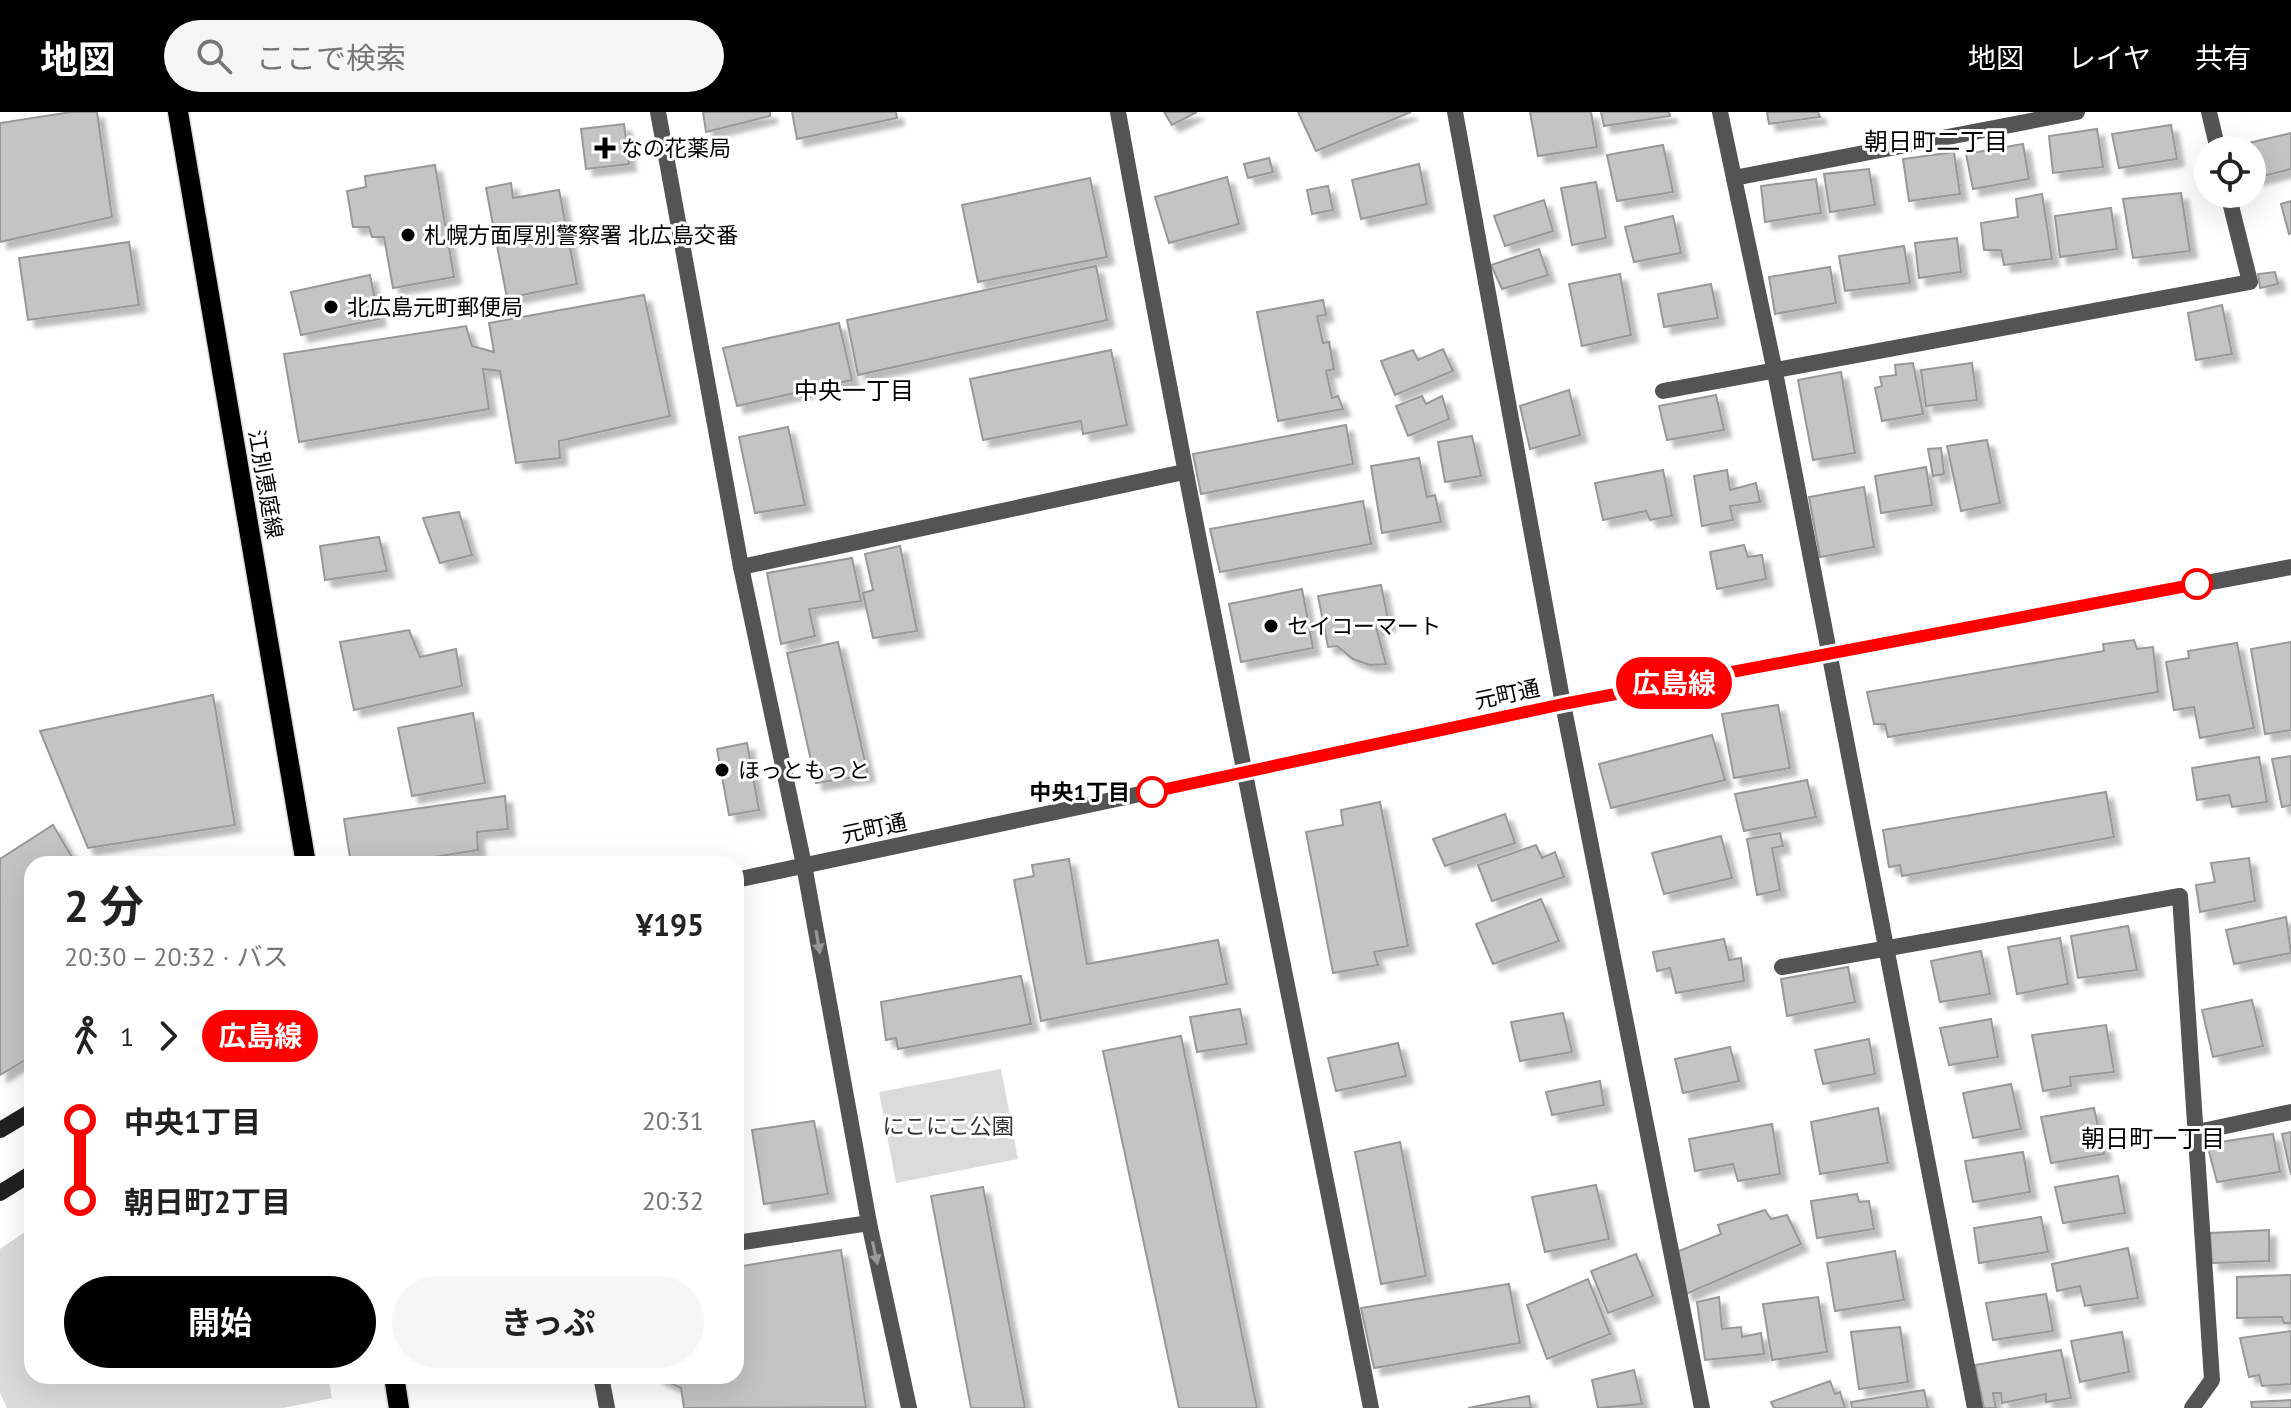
<!DOCTYPE html>
<html lang="ja">
<head>
<meta charset="utf-8">
<style>
	body { margin:0; font-family:"PT Sans","Noto Sans JP",sans-serif; background:#f6f6f6; color:#222; height:100vh; display:flex; flex-direction:column; font-size:30px; white-space:nowrap }
	* { box-sizing:border-box; margin:0 }
	p { font-size:26px; color:#767676 }
	.icon { flex:none; width:44px; height:44px; fill:none; stroke:currentColor; stroke-width:2; stroke-linecap:round; stroke-linejoin:round }
	.map { position:relative; flex:1; overflow:hidden }
	.drawer { position:absolute; left:24px; top:744px; width:720px; height:528px; display:flex; flex-direction:column; background:#fff; border-radius:24px; box-shadow:0 8px 32px #0002 }
	.drawer>* { flex:none }
	.badge { padding:0 16px; border-radius:26px; font-size:28px; line-height:52px }
	.fabs { position:absolute; left:2194px; top:24px; display:grid; gap:16px }
	.fabs a { display:grid; place-items:center; width:72px; height:72px; border-radius:50%; background:#fff; box-shadow:0 8px 32px #0002; font-size:40px }
	.map>.badge { position:absolute; translate:-50% -50%; box-shadow:0 0 0 4px #fff }
	.legs { display:flex; align-items:center; gap:12px; height:88px; padding:0 40px; font-size:26px }
	.legs p { margin-inline-start:auto }
	.head { display:flex; align-items:center; justify-content:space-between; height:136px; padding:0 40px }
	h1 { font-size:44px; font-weight:700; line-height:60px }
	.button { display:flex; gap:16px; margin-top:auto; padding:16px 40px }
	.button a { flex:1; height:92px; border-radius:48px; background:#000; color:#fff; font-size:32px; font-weight:700; line-height:92px; text-align:center }
	.button a+a { background:#f6f6f6; color:#222 }
	ul { padding:0 40px; list-style:none }
	li { display:flex; align-items:center; gap:28px; height:80px; font-size:30px }
	li i { display:grid; place-items:center; width:12px; height:100%; margin:0 10px; background:currentColor }
	li i::after { content:''; width:20px; height:20px; margin:-10px; border:6px solid; border-radius:50%; background:#fff }
	li p { margin-inline-start:auto }
	li:first-child i { background:linear-gradient(#0000 50%,currentColor 0) }
	li:last-child i { background:linear-gradient(currentColor 50%,#0000 0) }
	header { display:flex; align-items:center; gap:48px; box-sizing:border-box; height:112px; padding:0 40px; background:#000; color:#fff }
	header strong { font-size:38px }
	nav { display:flex; gap:44px; margin-inline-start:auto; font-size:28px }
	.search { width:560px; height:72px; background:#f6f6f6; display:flex; align-items:center; gap:20px; box-sizing:border-box; padding:0 28px; border-radius:44px; color:#767676; font-size:30px }
	.map>svg:first-child { display:block }
	.green { fill:#dbdbdb }
	.building { fill:#c4c4c4; stroke:#989898; stroke-width:2; filter:url(#shadow) }
	.lines { fill:none; stroke-linecap:round; stroke-linejoin:round }
	.primary-casing { stroke:#dbdbdb; stroke-width:23 }
	.minor { stroke:#545454; stroke-width:16 }
	.tertiary { stroke:#545454; stroke-width:16 }
	.secondary { stroke:#212121; stroke-width:16 }
	.primary { stroke:#000; stroke-width:20 }
	.oneway { fill:#989898 }
	.line-1-casing { stroke:#fff; stroke-width:18 }
	.line-1 { stroke:#f00; stroke-width:12 }
	.poi-dot { fill:#000; stroke:#fff; stroke-width:3 }
	.stop-1-dot { fill:#fff; stroke:#f00; stroke-width:4 }
	.labels { text-anchor:middle; dominant-baseline:central; stroke-width:6; stroke-linejoin:round; paint-order:stroke }
	.poi-label { font-size:22px; fill:#000; stroke:#fff; text-anchor:start }
	.street-label { font-size:22px; fill:#000; stroke:#fff }
	.stop-label { font-size:22px; font-weight:bold; fill:#000; stroke:#fff; text-anchor:end }
	.park-label { font-size:22px; fill:#323232; stroke:#fff }
	.neighbourhood-label { font-size:24px; fill:#000; stroke:#fff }
</style>
</head>
<body>
<header>
<strong>地図</strong>
<div class="search"><svg class="icon" aria-label="search" viewBox="0 0 24 24"><circle cx="10" cy="10" r="6"/><path d="M15 15l6 6"/></svg>ここで検索</div>
<nav><a>地図</a><a>レイヤ</a><a>共有</a></nav>
</header>
<div class="map">
<svg width="2291" height="1296" viewBox="0 0 2291 1296">
	<defs>
		<filter id="shadow"><feDropShadow dx="7" dy="7" stdDeviation="2" flood-color="#0004"/></filter>
	</defs>
	<rect width="100%" height="100%" fill="#fff"/>
	<g class="green">
		<polygon points="1001,957 1018,1047 896,1071 879,980"/>
		<polygon points="32,1115 32,1264 328,1264 332,1286 283,1296 7,1296 0,1281 0,1137"/>
	</g>
	<g class="building">
		<polygon points="71,0 97,0 112,105 0,130 0,11"/>
		<polygon points="703,0 770,0 770,4 706,20"/>
		<polygon points="792,0 896,0 897,6 797,27"/>
		<polygon points="1164,0 1197,0 1172,13"/>
		<polygon points="1298,0 1411,0 1316,39"/>
		<polygon points="1530,0 1591,0 1597,35 1538,44"/>
		<polygon points="1601,0 1669,0 1670,4 1604,14"/>
		<polygon points="1767,0 1818,0 1820,5 1769,12"/>
		<polygon points="624,12 629,52 586,57 581,17"/>
		<polygon points="2171,13 2177,47 2119,56 2112,22"/>
		<polygon points="2097,17 2103,55 2053,61 2049,24"/>
		<polygon points="2291,21 2291,57 2252,67 2252,38 2241,38 2240,33"/>
		<polygon points="2023,32 2029,67 1973,77 1966,42"/>
		<polygon points="1663,33 1673,80 1617,89 1607,43"/>
		<polygon points="1954,40 1960,82 1909,89 1903,47"/>
		<polygon points="1269,46 1273,60 1248,66 1244,52"/>
		<polygon points="1419,52 1427,92 1361,107 1352,68"/>
		<polygon points="435,53 454,165 393,176 384,125 372,125 369,115 353,115 347,79 366,75 365,64"/>
		<polygon points="1869,57 1875,93 1830,100 1824,62"/>
		<polygon points="1227,65 1239,112 1169,131 1155,85"/>
		<polygon points="1090,66 1107,145 978,170 962,93"/>
		<polygon points="1816,67 1821,101 1765,110 1761,74"/>
		<polygon points="1596,70 1606,126 1572,133 1561,76"/>
		<polygon points="511,71 513,86 559,78 577,172 507,186 486,76"/>
		<polygon points="1328,74 1333,98 1312,102 1307,78"/>
		<polygon points="2181,81 2190,139 2133,146 2123,87"/>
		<polygon points="2042,82 2052,147 2004,153 2001,138 1984,138 1981,111 2018,105 2016,87"/>
		<polygon points="1544,88 1553,119 1505,134 1494,104"/>
		<polygon points="2291,89 2291,121 2289,122 2281,92"/>
		<polygon points="2111,96 2117,137 2060,145 2055,104"/>
		<polygon points="1673,104 1681,141 1634,150 1625,115"/>
		<polygon points="1957,126 1961,160 1919,166 1915,131"/>
		<polygon points="129,130 139,193 28,208 19,146"/>
		<polygon points="1904,134 1910,171 1845,179 1839,144"/>
		<polygon points="1539,137 1548,163 1502,177 1491,153"/>
		<polygon points="1096,154 1107,208 858,263 847,208"/>
		<polygon points="1830,155 1836,191 1775,202 1769,165"/>
		<polygon points="2275,160 2278,172 2260,176 2258,162"/>
		<polygon points="1620,162 1631,223 1582,234 1569,172"/>
		<polygon points="370,163 379,207 301,223 291,180"/>
		<polygon points="1711,172 1718,206 1664,215 1658,182"/>
		<polygon points="644,183 670,304 559,329 560,346 516,351 500,259 483,257 489,297 299,330 284,242 466,214 472,234 494,240 489,211"/>
		<polygon points="1323,188 1326,203 1317,204 1323,231 1329,230 1334,257 1326,259 1332,286 1338,284 1343,297 1278,309 1257,200"/>
		<polygon points="2222,193 2232,242 2196,248 2188,201"/>
		<polygon points="839,211 852,268 737,294 723,236"/>
		<polygon points="1443,237 1453,259 1395,283 1381,249 1413,238 1418,248"/>
		<polygon points="1111,238 1127,313 1083,322 1081,309 983,328 970,267"/>
		<polygon points="1913,251 1923,302 1882,309 1875,276 1882,274 1880,265 1896,263 1895,253"/>
		<polygon points="1972,251 1977,288 1926,294 1921,258"/>
		<polygon points="1841,260 1855,341 1813,348 1798,268"/>
		<polygon points="1569,278 1580,323 1530,337 1520,294"/>
		<polygon points="1716,283 1724,318 1667,328 1659,294"/>
		<polygon points="1422,284 1426,292 1442,284 1449,307 1408,324 1396,294"/>
		<polygon points="1346,313 1353,352 1201,382 1193,342"/>
		<polygon points="788,315 805,393 755,401 739,325"/>
		<polygon points="1472,324 1481,364 1445,370 1438,330"/>
		<polygon points="1987,328 2000,391 1961,399 1947,334"/>
		<polygon points="1941,336 1944,362 1933,364 1928,337"/>
		<polygon points="1419,346 1427,385 1435,383 1441,410 1382,421 1371,354"/>
		<polygon points="1926,355 1932,393 1881,401 1875,364"/>
		<polygon points="1663,358 1672,404 1650,408 1646,399 1603,408 1595,371"/>
		<polygon points="1727,358 1730,378 1756,371 1760,390 1730,394 1733,408 1702,414 1694,364"/>
		<polygon points="1864,375 1874,435 1820,445 1809,385"/>
		<polygon points="1363,389 1371,432 1220,460 1210,417"/>
		<polygon points="459,400 472,443 440,451 423,406"/>
		<polygon points="379,425 387,459 325,468 320,434"/>
		<polygon points="1744,433 1748,445 1762,443 1766,467 1717,477 1710,440"/>
		<polygon points="900,434 917,519 873,526 863,481 873,478 865,442"/>
		<polygon points="852,446 861,489 809,497 815,524 781,532 767,461"/>
		<polygon points="1381,473 1389,512 1376,515 1386,552 1370,553 1353,547 1337,534 1328,535 1318,484"/>
		<polygon points="1302,477 1313,536 1241,550 1229,492"/>
		<polygon points="409,518 420,545 456,537 462,574 354,598 340,530"/>
		<polygon points="2134,528 2137,537 2153,535 2158,580 1888,625 1885,612 1874,612 1867,580 2104,539 2103,532"/>
		<polygon points="838,530 868,663 816,671 787,541"/>
		<polygon points="2291,530 2291,618 2265,622 2251,537"/>
		<polygon points="2237,531 2254,616 2200,626 2194,595 2174,598 2166,550 2189,546 2188,539"/>
		<polygon points="213,583 235,713 88,736 40,619"/>
		<polygon points="1778,593 1790,656 1734,666 1722,602"/>
		<polygon points="473,601 485,671 412,684 398,616"/>
		<polygon points="1712,623 1725,668 1611,696 1599,652"/>
		<polygon points="747,631 759,698 729,703 717,637"/>
		<polygon points="2291,644 2291,693 2282,695 2272,647"/>
		<polygon points="2259,645 2267,690 2232,695 2229,683 2197,688 2192,656"/>
		<polygon points="1807,668 1816,705 1744,719 1735,682"/>
		<polygon points="2106,680 2114,725 1902,764 1900,753 1889,755 1883,718"/>
		<polygon points="505,684 508,717 477,720 478,738 391,752 351,752 344,707"/>
		<polygon points="1380,690 1408,834 1374,840 1378,853 1333,861 1306,720 1343,713 1341,698"/>
		<polygon points="1505,702 1515,731 1445,754 1433,727"/>
		<polygon points="53,713 76,752 32,752 32,944 0,963 0,747"/>
		<polygon points="1780,721 1783,734 1772,736 1780,778 1757,783 1747,727"/>
		<polygon points="1721,724 1732,766 1664,782 1652,741"/>
		<polygon points="1536,733 1542,746 1555,740 1564,765 1492,789 1478,753"/>
		<polygon points="2249,746 2255,789 2200,800 2196,773 2215,770 2211,751"/>
		<polygon points="1069,747 1087,852 1218,828 1227,872 1041,909 1014,768 1034,764 1032,753"/>
		<polygon points="1541,787 1559,829 1493,852 1476,812"/>
		<polygon points="2286,805 2291,841 2234,852 2226,818"/>
		<polygon points="2128,814 2137,858 2078,866 2071,824"/>
		<polygon points="2060,826 2068,872 2017,882 2008,835"/>
		<polygon points="1724,827 1729,848 1741,846 1744,869 1676,881 1670,856 1657,859 1653,840"/>
		<polygon points="1981,839 1990,882 1940,890 1931,849"/>
		<polygon points="1848,855 1855,890 1787,904 1781,867"/>
		<polygon points="1021,864 1031,912 898,937 896,926 886,928 881,890"/>
		<polygon points="2252,888 2263,934 2213,945 2202,898"/>
		<polygon points="1240,897 1247,932 1197,940 1190,905"/>
		<polygon points="1563,901 1572,940 1520,949 1511,910"/>
		<polygon points="1991,907 1998,945 1949,953 1940,916"/>
		<polygon points="2106,913 2114,960 2070,965 2071,974 2043,979 2032,923"/>
		<polygon points="1181,924 1257,1296 1179,1296 1103,939"/>
		<polygon points="1869,927 1875,962 1823,972 1815,938"/>
		<polygon points="1398,931 1406,964 1336,979 1328,946"/>
		<polygon points="1730,935 1739,969 1683,981 1675,947"/>
		<polygon points="1600,969 1604,993 1552,1003 1546,980"/>
		<polygon points="2011,972 2021,1017 1973,1026 1963,981"/>
		<polygon points="1878,996 1888,1051 1820,1062 1811,1010"/>
		<polygon points="2094,996 2104,1042 2051,1051 2041,1005"/>
		<polygon points="814,1009 828,1082 764,1092 752,1018"/>
		<polygon points="1772,1012 1780,1062 1738,1069 1733,1052 1695,1059 1689,1027"/>
		<polygon points="2291,1020 2291,1063 2282,1022"/>
		<polygon points="2273,1022 2280,1060 2217,1070 2207,1032"/>
		<polygon points="1400,1030 1426,1164 1381,1172 1355,1040"/>
		<polygon points="2023,1040 2030,1080 1973,1090 1965,1049"/>
		<polygon points="2118,1064 2125,1101 2063,1111 2055,1075"/>
		<polygon points="1596,1073 1609,1127 1545,1140 1532,1085"/>
		<polygon points="983,1075 1025,1296 971,1296 931,1084"/>
		<polygon points="1857,1082 1859,1090 1869,1089 1874,1117 1817,1126 1811,1089"/>
		<polygon points="1765,1098 1771,1107 1787,1103 1801,1132 1686,1182 1674,1141 1721,1122 1718,1113"/>
		<polygon points="2041,1105 2048,1140 1979,1151 1974,1116"/>
		<polygon points="2269,1118 2269,1149 2212,1151 2210,1121"/>
		<polygon points="2128,1136 2138,1186 2085,1194 2080,1174 2057,1179 2052,1152"/>
		<polygon points="841,1138 866,1295 684,1296 681,1276 655,1264 736,1264 736,1155"/>
		<polygon points="1895,1139 1904,1188 1835,1199 1827,1151"/>
		<polygon points="1636,1142 1653,1184 1608,1201 1591,1159"/>
		<polygon points="2291,1163 2291,1211 2284,1211 2282,1205 2237,1206 2237,1165"/>
		<polygon points="1588,1167 1610,1222 1547,1247 1527,1193"/>
		<polygon points="1509,1172 1520,1231 1374,1256 1361,1196"/>
		<polygon points="2046,1182 2053,1219 1993,1228 1986,1191"/>
		<polygon points="1719,1185 1722,1217 1741,1215 1742,1225 1761,1221 1764,1242 1705,1248 1697,1190"/>
		<polygon points="1818,1185 1827,1240 1772,1248 1763,1192"/>
		<polygon points="1900,1215 1908,1270 1859,1277 1851,1220"/>
		<polygon points="2291,1219 2291,1272 2262,1274 2259,1263 2249,1265 2240,1226"/>
		<polygon points="2122,1220 2129,1260 2080,1270 2071,1229"/>
		<polygon points="2061,1238 2071,1286 2046,1290 2046,1282 2002,1291 2001,1281 1993,1281 1996,1296 1984,1296 1975,1253"/>
		<polygon points="1634,1258 1642,1292 1598,1296 1592,1268"/>
		<polygon points="1830,1269 1835,1282 1840,1280 1845,1296 1774,1296 1771,1290"/>
		<polygon points="1924,1278 1928,1296 1852,1296 1851,1290"/>
		<polygon points="1529,1284 1531,1296 1468,1296"/>
		<polygon points="2291,1288 2291,1296 2252,1296 2251,1290"/>
	</g>
	<g class="lines">
		<defs>
			<g id="primary">
				<polyline points="178,0 306,752"/>
				<polyline points="394,1264 399,1296"/>
			</g>
		</defs>
		<use href="#primary" class="primary-casing"/>
		<g class="minor">
			<polyline points="658,0 741,455 804,753 869,1111 909,1296"/>
			<path d="M1118 0C1197 433 1286 864 1371 1296"/>
			<polyline points="1455,0 1563,592 1702,1296"/>
			<polyline points="1720,0 1775,260 1975,1296"/>
			<polyline points="2209,0 2218,38"/>
			<polyline points="1734,66 2077,0"/>
			<polyline points="1663,279 2250,170 2228,82"/>
			<polyline points="741,455 1184,360"/>
			<polyline points="1782,855 2180,784 2212,1268 2192,1296"/>
			<polyline points="2193,1021 2291,1000"/>
			<polyline points="736,1131 869,1111"/>
			<polyline points="601,1264 607,1296"/>
		</g>
		<polyline class="tertiary" points="736,768 1563,592 2291,455"/>
		<g class="secondary">
			<polyline points="0,1018 32,999"/>
			<polyline points="0,1081 32,1061"/>
		</g>
		<use href="#primary" class="primary"/>
	</g>
	<defs><path id="oneway-solid" d="M-6-.8H1V-3.2L6.5 0L1 3.2V.8H-6Z" transform="scale(2)"/></defs>
	<g class="oneway">
		<use href="#oneway-solid" transform="translate(818 830) rotate(80)"/>
		<use href="#oneway-solid" transform="translate(875 1141) rotate(78)"/>
	</g>
	<g class="lines">
		<defs>
			<polyline id="line-1" points="1152,680 1563,592 2197,472"/>
		</defs>
		<use href="#line-1" class="line-1-casing"/>
		<use href="#line-1" class="line-1"/>
	</g>
	<g class="poi-dot">
		<path d="M601 24h8v8h8v8h-8v8h-8v-8h-8v-8h8z"/>
		<circle cx="408" cy="123" r="8"/>
		<circle cx="331" cy="195" r="8"/>
		<circle cx="1271" cy="514" r="8"/>
		<circle cx="722" cy="658" r="8"/>
	</g>
	<g class="stop-1-dot">
		<circle cx="2197" cy="472" r="14"/>
		<circle cx="1152" cy="680" r="14"/>
	</g>
	<g class="labels">
		<g class="poi-label">
			<text x="621" y="36">なの花薬局</text>
			<text x="424" y="123">札幌方面厚別警察署 北広島交番</text>
			<text x="347" y="195">北広島元町郵便局</text>
			<text x="1287" y="514">セイコーマート</text>
			<text x="738" y="658">ほっともっと</text>
		</g>
		<g class="street-label">
			<text transform="translate(266 372) rotate(80)">江別恵庭線</text>
			<text transform="translate(1507 582) rotate(-12)">元町通</text>
			<text transform="translate(874 716) rotate(-12)">元町通</text>
		</g>
		<g class="stop-label">
			<text x="1130" y="680">中央1丁目</text>
		</g>
		<g class="park-label">
			<text x="948" y="1014">にこにこ公園</text>
		</g>
		<g class="neighbourhood-label">
			<text x="1936" y="29">朝日町二丁目</text>
			<text x="854" y="278">中央一丁目</text>
			<text x="2153" y="1026">朝日町一丁目</text>
		</g>
	</g>
</svg>
<div class="fabs">
<a><svg class="icon" aria-label="locate" viewBox="0 0 24 24"><circle cx="12" cy="12" r="6"/><path d="M12 2v4M12 18v4M2 12h4M18 12h4"/></svg></a>
</div>
<b class="badge" style="left:1674px;top:571px;background:#f00;color:#fff">広島線</b>
<section class="drawer">
<div class="head"><div><h1>2 分</h1><p>20:30 – 20:32 · バス</p></div><b>¥195</b></div>
<div class="legs"><svg class="icon" aria-label="walk" viewBox="0 0 24 24"><circle cx="13" cy="4" r="2"/><path d="M13 8l-2 6 4 7M11 14l-3 7M7 12l3-4h3l4 4"/></svg>1<svg class="icon" aria-label="forward" viewBox="0 0 24 24"><path d="M9 5l7 7-7 7"/></svg><b class="badge" style="background:#f00;color:#fff">広島線</b></div>
<ul>
<li><i style="color:#f00"></i><b>中央1丁目</b><p>20:31</p></li>
<li><i style="color:#f00"></i><b>朝日町2丁目</b><p>20:32</p></li>
</ul>
<div class="button"><a>開始</a><a>きっぷ</a></div>
</section>
</div>
</body>
</html>
